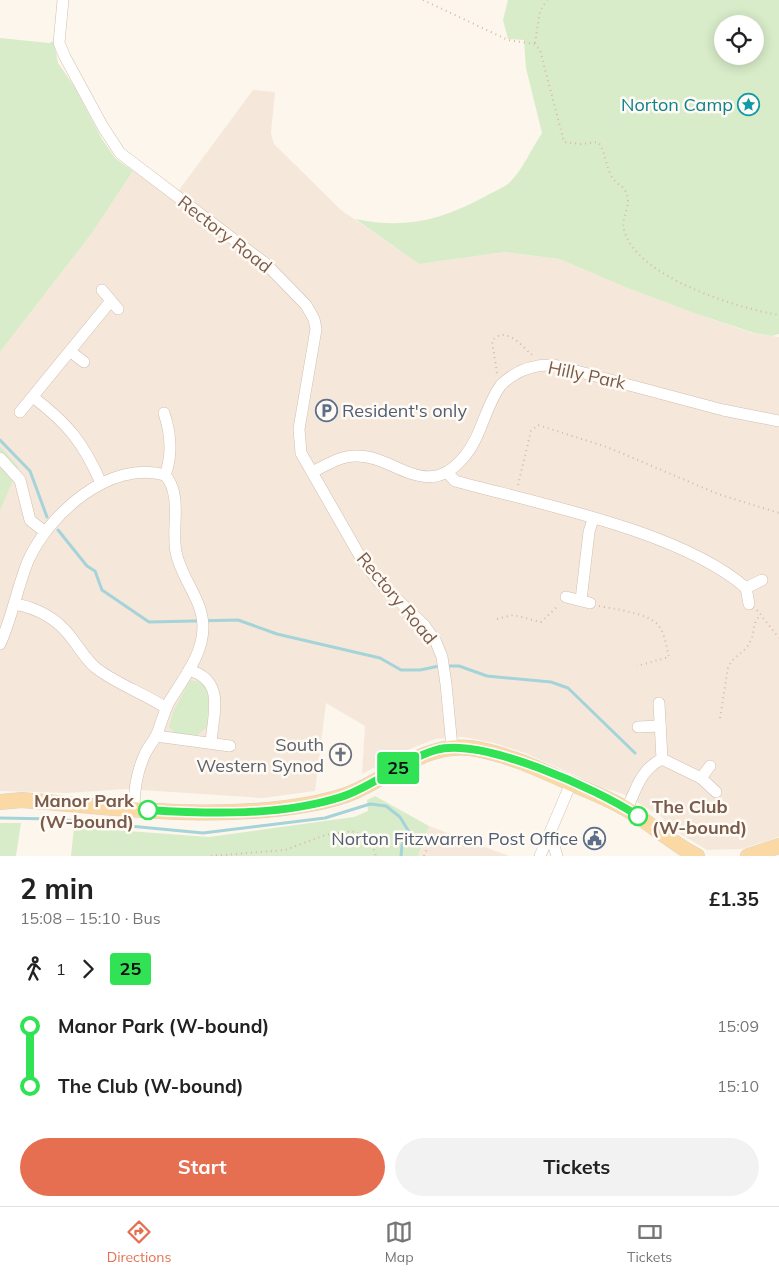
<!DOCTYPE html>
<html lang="en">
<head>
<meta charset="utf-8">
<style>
	body { margin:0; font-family:Mulish,sans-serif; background:#f2f2f2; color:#222; height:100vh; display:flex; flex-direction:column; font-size:19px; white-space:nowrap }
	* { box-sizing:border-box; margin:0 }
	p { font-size:16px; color:#767676 }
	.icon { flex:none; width:28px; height:28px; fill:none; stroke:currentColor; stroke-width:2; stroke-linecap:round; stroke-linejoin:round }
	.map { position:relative; height:856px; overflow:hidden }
	.drawer { display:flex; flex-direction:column; background:#fff; flex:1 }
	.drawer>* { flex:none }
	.badge { padding:0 10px; border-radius:4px; font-size:18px; line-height:32px }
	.controls { position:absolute; left:714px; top:15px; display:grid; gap:10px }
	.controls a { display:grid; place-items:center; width:50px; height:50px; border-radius:50%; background:#fff; box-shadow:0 2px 12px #0003; font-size:25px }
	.map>.badge { position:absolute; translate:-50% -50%; box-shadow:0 0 0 2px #fff }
	.legs { display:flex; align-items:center; gap:8px; height:55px; padding:0 20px; font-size:16px }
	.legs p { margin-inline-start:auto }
	.head { display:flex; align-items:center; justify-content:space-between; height:85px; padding:0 20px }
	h1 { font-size:28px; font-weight:700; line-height:38px }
	.action { display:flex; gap:10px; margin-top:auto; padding:10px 20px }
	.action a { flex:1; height:58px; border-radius:30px; background:#e76f51; color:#fff; font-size:20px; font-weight:700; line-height:58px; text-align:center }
	.action a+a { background:#f2f2f2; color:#222 }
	ul { padding:0 20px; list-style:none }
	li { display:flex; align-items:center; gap:18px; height:60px; font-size:19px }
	li i { display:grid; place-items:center; width:8px; height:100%; margin:0 6px; background:currentColor }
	li i::after { content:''; width:12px; height:12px; margin:-6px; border:4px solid; border-radius:50%; background:#fff }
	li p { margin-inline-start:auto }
	li:first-child i { background:linear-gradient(#0000 50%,currentColor 0) }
	li:last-child i { background:linear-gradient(currentColor 50%,#0000 0) }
	.menu { display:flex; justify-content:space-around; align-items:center; height:70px; border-top:1px solid #e0e0e0; background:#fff; font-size:14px; color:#767676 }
	.menu a { display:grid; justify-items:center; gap:2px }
	.menu .selected { color:#e76f51 }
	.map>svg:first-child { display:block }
	.residential { fill:#f5e8da }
	.green { fill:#d8ecc9; fill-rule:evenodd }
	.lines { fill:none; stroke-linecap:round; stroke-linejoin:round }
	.stream { stroke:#a5d3da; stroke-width:3 }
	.minor-casing { stroke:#d1beb0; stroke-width:12 }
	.major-casing { stroke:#dad1cd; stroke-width:16 }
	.path { stroke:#d9b8a5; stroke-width:2; stroke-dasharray:1 4; stroke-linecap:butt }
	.minor { stroke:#fff; stroke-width:11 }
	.major { stroke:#fbd9a5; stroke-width:15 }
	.line-1-casing { stroke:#fff; stroke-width:11 }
	.line-1 { stroke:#32e255; stroke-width:8 }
	.stop-1-dot { fill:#fff; stroke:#32e255; stroke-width:2.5 }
	.labels { text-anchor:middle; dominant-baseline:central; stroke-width:5; stroke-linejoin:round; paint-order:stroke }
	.culture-label { font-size:18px; fill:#0d838f; stroke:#fffaf3; text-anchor:end }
	.street-label { font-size:18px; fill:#7a5c4d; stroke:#fffaf3 }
	.service-label { font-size:18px; fill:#4e5e75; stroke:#fffaf3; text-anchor:start }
	.worship-label { font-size:18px; fill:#5b616d; stroke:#fffaf3; text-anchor:end }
	.stop-label { font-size:18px; font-weight:bold; fill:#7a5c4d; stroke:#fffaf3; text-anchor:end }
</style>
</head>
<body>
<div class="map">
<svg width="779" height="856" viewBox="0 0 779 856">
	<rect width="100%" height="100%" fill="#fdf6ec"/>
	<g class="residential">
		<polygon points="253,90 275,92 271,133 274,144 341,210 419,264 505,252 559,259 625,287 694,313 752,333 779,337 779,837 742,849 707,850 669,827 662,817 623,794 601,787 525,753 494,743 463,737 435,739 410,749 362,774 365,726 326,703 315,791 263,798 126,789 67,793 0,791 0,511 19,467 0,446 0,352 92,233 139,162 179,190"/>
		<polygon points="429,826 509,856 418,856"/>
	</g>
	<g class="green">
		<path d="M508 0H779V334L772 336 754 333 694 313 625 287 559 259 505 252 419 264 355 219C404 229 440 221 484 197 492 192 504 188 510 182 524 168 531 149 542 133L526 68 524 40 508 39 503 20ZM722 24H755V56H722Z"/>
		<polygon points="0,38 49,43 54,41 58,63 74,86 102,139 115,158 133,171 92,233 0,352"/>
		<polygon points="0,446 19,467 0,511"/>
		<polygon points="190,680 203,683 209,691 207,727 195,737 175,733 169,727 173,712"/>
		<polygon points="375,796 429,826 418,856 71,856 74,827 209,837 354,817 368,811 367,800"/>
		<polygon points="0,823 21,823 16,856 0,856"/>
	</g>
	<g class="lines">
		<g class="stream">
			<polyline points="0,440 30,471 47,517"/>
			<polyline points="58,530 87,566 95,571 102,590 149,622 238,620 277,634 380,658 401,670 420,670 439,666"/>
			<polyline points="449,666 459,666 487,676 551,682 568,688 635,753"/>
			<polyline points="0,818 56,819 203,833 325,818 370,804 386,806 400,817 409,832 402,845 401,856"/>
		</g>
		<defs>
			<g id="minor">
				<polyline points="63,0 59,43 65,57 103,127 120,153 266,264 306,305 314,319 316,329 299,429 301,453 361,558 378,581 424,625 436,642 442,657 446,684 452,747"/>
				<polyline points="102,290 118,309"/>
				<polyline points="71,352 84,362"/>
				<path d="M33 397C68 424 83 442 101 483"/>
				<polyline points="20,412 110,302"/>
				<polyline points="0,458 20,480 30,520 45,532"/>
				<path d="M312 472C325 466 340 456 355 456 394 454 426 503 464 457 482 436 485 406 501 385 516 370 533 364 554 365L723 410 779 421"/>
				<path d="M447 472 455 481C539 504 681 531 746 588"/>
				<polyline points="566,597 590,603"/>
				<polyline points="581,600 589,532 593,519"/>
				<path d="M15 604C37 608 56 618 70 636 79 647 85 659 96 668 118 685 144 693 166 708"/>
				<polyline points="749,604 746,588 762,580"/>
				<path d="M0 644C12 618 17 588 28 561 49 514 110 459 165 475"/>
				<path d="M189 670C226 681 213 713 211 743"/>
				<polyline points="638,727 660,726"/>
				<polyline points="156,736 230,746"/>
				<polyline points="662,759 701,778 716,792"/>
				<polyline points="701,778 710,766"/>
				<path d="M134 809C134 791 137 771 145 754 148 747 154 741 157 734 161 724 164 712 169 702 183 679 203 655 203 627 203 599 181 579 176 552 171 528 183 495 165 475 173 454 171 434 164 413"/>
				<path d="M627 809C636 789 641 769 662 759L659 703"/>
				<polyline points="546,841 554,846 557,856"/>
				<polyline points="540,856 571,783"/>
			</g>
			<g id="major">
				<path d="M0 802 22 800C119 808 219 822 316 803 330 800 343 797 356 791 394 774 426 743 470 748 505 753 539 769 570 783 590 791 610 799 628 810 652 824 672 844 697 856"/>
				<polyline points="748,856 779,846"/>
			</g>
		</defs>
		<use href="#minor" class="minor-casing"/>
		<use href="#major" class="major-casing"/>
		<g class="path">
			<path d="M423 0 508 40 534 44 540 50 564 142 581 144 598 142C606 152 605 166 612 177 618 187 627 185 628 201 628 211 621 220 624 230 636 277 737 308 779 315"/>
			<polyline points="535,43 540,11 547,0"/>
			<path d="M497 373 492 341C505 325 521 345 532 355"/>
			<polyline points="518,485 531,431 538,425 607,447 718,494 779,513"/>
			<path d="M599 606C614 609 647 613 657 624 665 632 666 646 669 657L637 666"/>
			<polyline points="757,610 779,638"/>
			<polyline points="497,619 513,615 541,622 559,605"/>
			<path d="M720 718 728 668C733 655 746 653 751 640 755 631 752 622 761 615"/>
			<polyline points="211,856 285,850 325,835 352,831 370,839 376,856"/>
			<polyline points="424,856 433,833"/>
		</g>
		<use href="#minor" class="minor"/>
		<use href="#major" class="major"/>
	</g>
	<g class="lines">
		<defs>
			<path id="line-1" d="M148 810C211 814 281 816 341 797 375 786 402 760 436 750 482 737 598 789 638 816"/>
		</defs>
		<use href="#line-1" class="line-1-casing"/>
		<use href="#line-1" class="line-1"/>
	</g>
	<defs>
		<symbol id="sight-ring" viewBox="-11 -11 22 22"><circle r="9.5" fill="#fffaf3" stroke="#0f9aa8" stroke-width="1.5"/><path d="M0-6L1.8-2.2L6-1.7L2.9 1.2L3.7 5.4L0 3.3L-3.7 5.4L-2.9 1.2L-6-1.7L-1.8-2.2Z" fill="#0f9aa8"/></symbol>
		<symbol id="parking-ring" viewBox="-11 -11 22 22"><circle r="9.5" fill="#fffaf3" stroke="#5c6f8a" stroke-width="1.5"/><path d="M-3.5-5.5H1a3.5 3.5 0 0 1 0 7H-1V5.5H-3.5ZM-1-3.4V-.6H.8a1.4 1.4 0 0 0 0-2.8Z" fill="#5c6f8a"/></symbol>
		<symbol id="church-ring" viewBox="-11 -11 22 22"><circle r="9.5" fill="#fffaf3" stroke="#6b7280" stroke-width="1.5"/><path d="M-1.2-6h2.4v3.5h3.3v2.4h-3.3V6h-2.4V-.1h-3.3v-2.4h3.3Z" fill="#6b7280"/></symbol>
		<symbol id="civic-ring" viewBox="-11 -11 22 22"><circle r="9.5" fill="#fffaf3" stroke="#5c6f8a" stroke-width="1.5"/><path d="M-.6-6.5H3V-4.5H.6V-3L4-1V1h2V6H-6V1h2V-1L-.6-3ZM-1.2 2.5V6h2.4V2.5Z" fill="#5c6f8a"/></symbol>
	</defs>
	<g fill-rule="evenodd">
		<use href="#sight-ring" x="736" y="92" width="25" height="25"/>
		<use href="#parking-ring" x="314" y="398" width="25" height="25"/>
		<use href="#church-ring" x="328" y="742" width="25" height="25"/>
		<use href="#civic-ring" x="582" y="826" width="25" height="25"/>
	</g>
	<g class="stop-1-dot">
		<circle cx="148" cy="810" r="9"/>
		<circle cx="638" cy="816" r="9"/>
	</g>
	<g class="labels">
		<g class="culture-label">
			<text x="733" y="104">Norton Camp</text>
		</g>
		<g class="street-label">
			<text transform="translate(225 234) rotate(38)">Rectory Road</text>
			<text transform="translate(587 375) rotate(12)">Hilly Park</text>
			<text transform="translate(397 598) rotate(50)">Rectory Road</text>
		</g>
		<g class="service-label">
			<text x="342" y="410">Resident's only</text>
			<text x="578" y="838" text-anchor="end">Norton Fitzwarren Post Office</text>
		</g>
		<g class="worship-label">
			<text x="324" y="744">South<tspan x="324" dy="21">Western Synod</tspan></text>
		</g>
		<g class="stop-label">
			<text x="134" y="800">Manor Park<tspan x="134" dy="21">(W-bound)</tspan></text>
			<text x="652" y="806" text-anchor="start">The Club<tspan x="652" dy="21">(W-bound)</tspan></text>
		</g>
	</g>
</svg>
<div class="controls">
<a><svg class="icon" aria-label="locate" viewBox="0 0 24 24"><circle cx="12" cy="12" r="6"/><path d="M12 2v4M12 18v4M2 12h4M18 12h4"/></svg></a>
</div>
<b class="badge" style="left:398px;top:768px;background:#32e255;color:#111">25</b>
</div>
<section class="drawer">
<div class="head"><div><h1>2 min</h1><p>15:08 – 15:10 · Bus</p></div><b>£1.35</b></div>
<div class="legs"><svg class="icon" aria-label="walk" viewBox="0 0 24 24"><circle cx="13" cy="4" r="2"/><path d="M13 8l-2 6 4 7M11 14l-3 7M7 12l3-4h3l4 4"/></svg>1<svg class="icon" aria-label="forward" viewBox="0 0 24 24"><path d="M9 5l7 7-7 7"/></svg><b class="badge" style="background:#32e255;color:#111">25</b></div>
<ul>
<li><i style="color:#32e255"></i><b>Manor Park (W-bound)</b><p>15:09</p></li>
<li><i style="color:#32e255"></i><b>The Club (W-bound)</b><p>15:10</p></li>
</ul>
<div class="action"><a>Start</a><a>Tickets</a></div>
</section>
<nav class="menu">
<a class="selected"><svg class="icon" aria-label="directions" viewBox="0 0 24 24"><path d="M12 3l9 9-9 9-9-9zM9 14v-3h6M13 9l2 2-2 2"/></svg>Directions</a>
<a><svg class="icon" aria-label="map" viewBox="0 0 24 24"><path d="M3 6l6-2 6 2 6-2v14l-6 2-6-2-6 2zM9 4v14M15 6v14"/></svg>Map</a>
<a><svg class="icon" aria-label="tickets" viewBox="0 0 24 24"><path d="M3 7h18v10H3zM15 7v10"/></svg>Tickets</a>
</nav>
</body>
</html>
